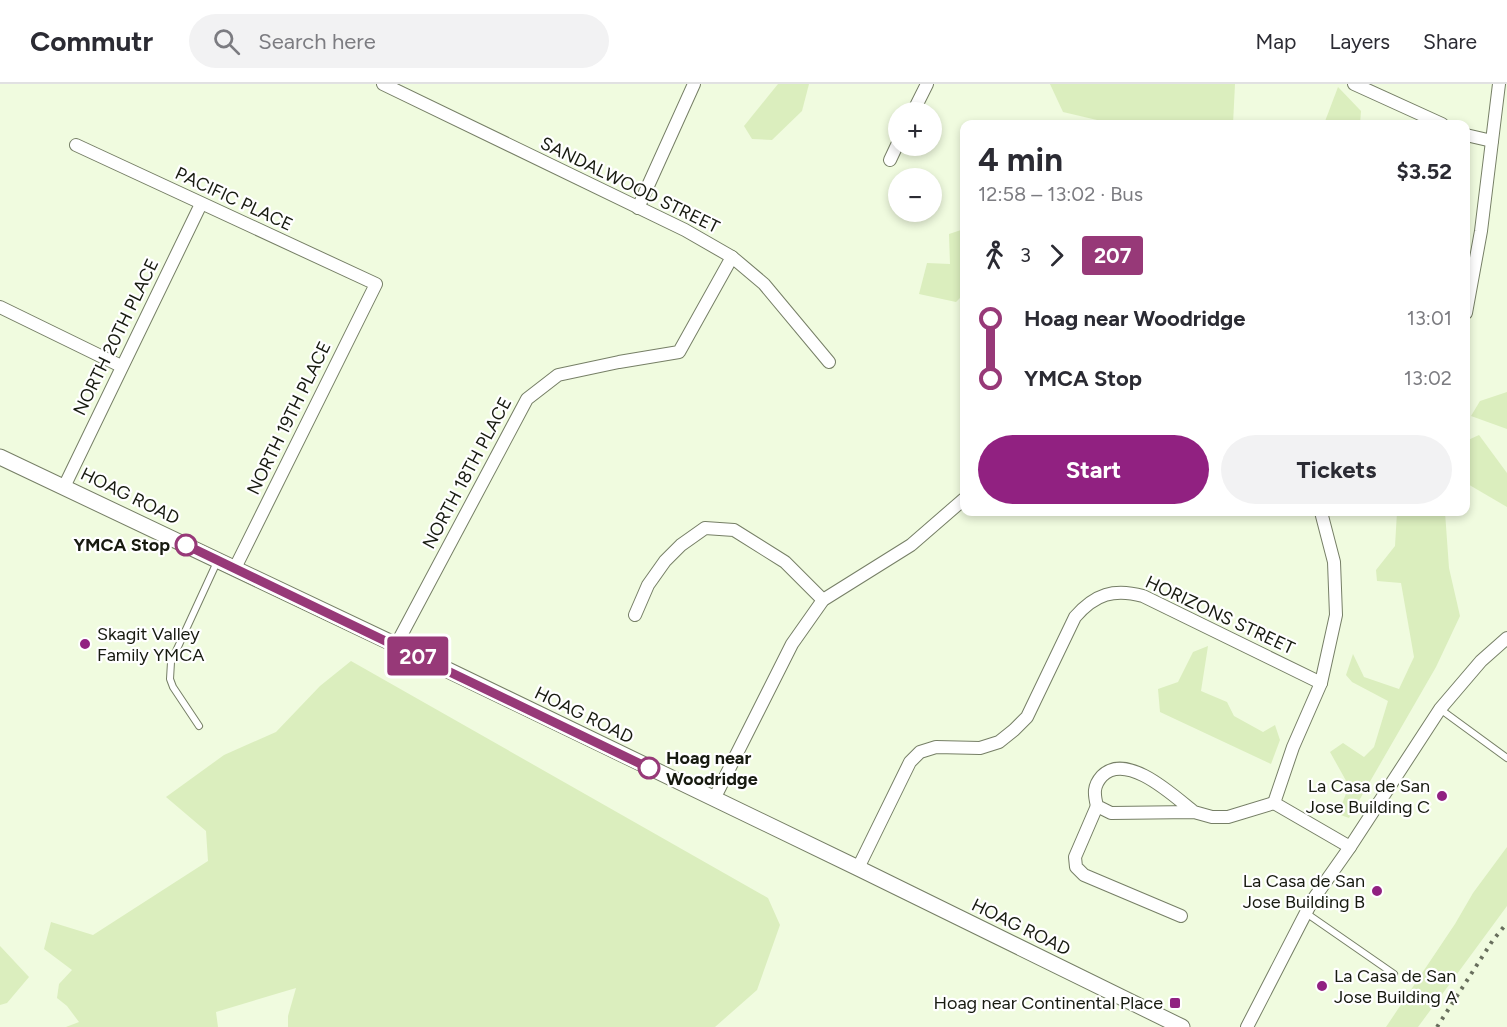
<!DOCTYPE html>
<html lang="en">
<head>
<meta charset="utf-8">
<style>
	body { margin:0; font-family:Figtree,sans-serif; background:#f2f2f3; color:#2b2b33; height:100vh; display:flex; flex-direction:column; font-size:22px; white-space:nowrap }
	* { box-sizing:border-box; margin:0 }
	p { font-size:20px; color:#7c7c81 }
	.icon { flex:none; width:33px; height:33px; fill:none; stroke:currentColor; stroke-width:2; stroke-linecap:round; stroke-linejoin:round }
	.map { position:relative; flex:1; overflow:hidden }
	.drawer { position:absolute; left:960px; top:36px; width:510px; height:396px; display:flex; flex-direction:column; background:#fff; border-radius:12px; box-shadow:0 3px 9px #0003 }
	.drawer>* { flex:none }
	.badge { padding:0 12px; border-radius:4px; font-size:21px; line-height:39px }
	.buttons { position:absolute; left:888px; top:18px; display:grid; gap:12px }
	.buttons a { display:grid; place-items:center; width:54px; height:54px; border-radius:50%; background:#fff; box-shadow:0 3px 9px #0003; font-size:30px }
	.map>.badge { position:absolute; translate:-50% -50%; box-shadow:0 0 0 3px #fff }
	.legs { display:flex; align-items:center; gap:9px; height:66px; padding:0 18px; font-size:20px }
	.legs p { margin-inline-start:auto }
	.head { display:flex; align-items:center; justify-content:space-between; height:102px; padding:0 18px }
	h1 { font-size:33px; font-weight:700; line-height:45px }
	.action { display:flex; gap:12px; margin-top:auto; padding:12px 18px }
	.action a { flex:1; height:69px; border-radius:36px; background:#912181; color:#fff; font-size:24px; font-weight:700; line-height:69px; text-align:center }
	.action a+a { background:#f2f2f3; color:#2b2b33 }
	ul { padding:0 18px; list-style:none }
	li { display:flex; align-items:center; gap:21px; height:60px; font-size:22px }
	li i { display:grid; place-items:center; width:9px; height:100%; margin:0 8px; background:currentColor }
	li i::after { content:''; width:15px; height:15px; margin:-8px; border:4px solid; border-radius:50%; background:#fff }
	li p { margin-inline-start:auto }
	li:first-child i { background:linear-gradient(#0000 50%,currentColor 0) }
	li:last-child i { background:linear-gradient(currentColor 50%,#0000 0) }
	header { display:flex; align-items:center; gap:36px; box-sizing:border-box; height:84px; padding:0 30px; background:#fff; border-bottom:2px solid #e1e1e2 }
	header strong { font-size:28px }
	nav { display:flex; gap:33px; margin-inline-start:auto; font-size:21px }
	.search { width:420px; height:54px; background:#f2f2f3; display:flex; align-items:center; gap:15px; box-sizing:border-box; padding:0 21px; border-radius:33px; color:#7c7c81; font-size:22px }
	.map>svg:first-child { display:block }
	.green { fill:#dbeebe }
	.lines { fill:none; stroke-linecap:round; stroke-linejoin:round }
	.service-casing { stroke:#767f66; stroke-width:8 }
	.minor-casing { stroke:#767f66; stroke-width:14 }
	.tertiary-casing { stroke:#767f66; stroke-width:17 }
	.service { stroke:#fff; stroke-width:6 }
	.minor { stroke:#fff; stroke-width:12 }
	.tertiary { stroke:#fff; stroke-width:15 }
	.rail { stroke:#686e5d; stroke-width:4; stroke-dasharray:3 6; stroke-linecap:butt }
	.line-1-casing { stroke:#fff; stroke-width:14 }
	.line-1 { stroke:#973978; stroke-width:9 }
	.stop-1-dot { fill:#fff; stroke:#973978; stroke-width:3 }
	.poi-dot { fill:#912181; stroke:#fff; stroke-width:2 }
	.labels { text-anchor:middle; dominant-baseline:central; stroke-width:4.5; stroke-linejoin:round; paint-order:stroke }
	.street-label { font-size:18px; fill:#171a10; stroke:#fff }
	.stop-label { font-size:18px; font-weight:bold; fill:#171a10; stroke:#fff; text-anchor:end }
	.poi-label { font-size:18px; fill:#171a10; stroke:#fff; text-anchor:end }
</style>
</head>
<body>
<header>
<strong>Commutr</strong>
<div class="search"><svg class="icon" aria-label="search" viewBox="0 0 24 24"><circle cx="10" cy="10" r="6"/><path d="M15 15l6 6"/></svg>Search here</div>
<nav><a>Map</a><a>Layers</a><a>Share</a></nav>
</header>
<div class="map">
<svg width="1507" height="943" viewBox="0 0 1507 943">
	<rect width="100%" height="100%" fill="#f0fbdf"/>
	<g class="green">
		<polygon points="778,0 809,0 802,27 772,56 752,55 744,42"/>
		<polygon points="1050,0 1235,0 1233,40 1114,40 1063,28"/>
		<polygon points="1338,3 1361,27 1360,40 1324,40"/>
		<polygon points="964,145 964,210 956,218 919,210 927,179 950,180 949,150"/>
		<polygon points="1507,308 1507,345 1471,332 1480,317"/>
		<polygon points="1479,351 1507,389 1507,423 1466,399 1466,357"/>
		<polygon points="1397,428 1445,428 1449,484 1460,532 1436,583 1349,734 1338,730 1349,702 1330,668 1343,659 1364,673 1374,663 1388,617 1352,598 1346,591 1353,570 1364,593 1399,605 1414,573 1401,499 1377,497 1376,486 1395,462"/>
		<polygon points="1208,562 1201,607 1227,618 1234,632 1263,648 1275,641 1280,656 1271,680 1160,628 1158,605 1178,598 1193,568"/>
		<polygon points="351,577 768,814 780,841 757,906 715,943 288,943 288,932 296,904 216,928 218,943 66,943 79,938 67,922 57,914 59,900 72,886 44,865 51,838 93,851 208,777 206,747 166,713 224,671 276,648 320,602"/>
		<polygon points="1507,763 1507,822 1418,943 1386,943 1455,840 1473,809"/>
		<polygon points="0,862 29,893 7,919 0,921"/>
	</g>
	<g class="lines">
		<defs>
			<g id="service">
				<polyline points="1440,625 1507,674"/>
				<polyline points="199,642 173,603 170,595 171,578 217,478"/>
				<polyline points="1306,829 1394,890"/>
			</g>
			<g id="minor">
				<polyline points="383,0 685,146 732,173 764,200 829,278"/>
				<polyline points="1354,0 1442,40"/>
				<polyline points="913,28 927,0"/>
				<polyline points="1466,51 1492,57"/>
				<polyline points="76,61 376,200 235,484"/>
				<polyline points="890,76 898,59"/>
				<polyline points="638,124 694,0"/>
				<polyline points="0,223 121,282"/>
				<polyline points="1466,229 1481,147 1499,0"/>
				<polyline points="64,403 201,120"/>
				<polyline points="1321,428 1334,478 1336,531 1321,599 1293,663 1274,719 1350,763"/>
				<polyline points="635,531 648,501 665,477 681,461 705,444 734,446 785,478 823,516"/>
				<polyline points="396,561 527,315 558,291 619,278 679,268 732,173"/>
				<polyline points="714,715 792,560 823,516 911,461 964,415"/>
				<polyline points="1097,722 1075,773 1076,783 1084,791 1181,832"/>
				<path d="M1194 728C1175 713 1127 667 1102 692 1093 702 1094 710 1097 722L1111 729 1194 728 1212 733H1228L1274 719"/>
				<path d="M858 784 910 678 920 668 936 663 980 664 999 658 1014 646 1027 633 1075 533C1095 510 1114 504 1143 512L1321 599"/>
				<polyline points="1247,943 1312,817 1350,763 1440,625 1481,577 1507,554"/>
			</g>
			<polyline id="tertiary" points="0,373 396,561 858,784 1182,943"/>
		</defs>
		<use href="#service" class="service-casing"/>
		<use href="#minor" class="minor-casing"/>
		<use href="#tertiary" class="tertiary-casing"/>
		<use href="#service" class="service"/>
		<use href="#minor" class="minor"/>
		<use href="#tertiary" class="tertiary"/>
		<polyline class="rail" points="1437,943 1493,856 1507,839"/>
	</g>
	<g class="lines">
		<defs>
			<polyline id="line-1" points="186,461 649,684"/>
		</defs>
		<use href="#line-1" class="line-1-casing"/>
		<use href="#line-1" class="line-1"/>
	</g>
	<g class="stop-1-dot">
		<circle cx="186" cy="461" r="10"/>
		<circle cx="649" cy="684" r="10"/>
	</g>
	<g class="poi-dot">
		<circle cx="85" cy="560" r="6"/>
		<circle cx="1442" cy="712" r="6"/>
		<circle cx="1377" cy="807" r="6"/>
		<circle cx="1322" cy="902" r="6"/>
		<rect x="1169" y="913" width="12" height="12" rx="3"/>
	</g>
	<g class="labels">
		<g class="street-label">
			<text transform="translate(630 101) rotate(26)">SANDALWOOD STREET</text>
			<text transform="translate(234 115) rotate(25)">PACIFIC PLACE</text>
			<text transform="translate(116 253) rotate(-64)">NORTH 20TH PLACE</text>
			<text transform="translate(289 334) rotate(-64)">NORTH 19TH PLACE</text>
			<text transform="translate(467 389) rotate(-62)">NORTH 18TH PLACE</text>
			<text transform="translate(130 412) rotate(26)">HOAG ROAD</text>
			<text transform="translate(1220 531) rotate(25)">HORIZONS STREET</text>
			<text transform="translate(584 631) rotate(26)">HOAG ROAD</text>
			<text transform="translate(1021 843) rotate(26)">HOAG ROAD</text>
		</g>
		<g class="stop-label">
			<text x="170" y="461">YMCA Stop</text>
			<text x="666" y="674" text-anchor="start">Hoag near<tspan x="666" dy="21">Woodridge</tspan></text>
		</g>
		<g class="poi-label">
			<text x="97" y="550" text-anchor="start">Skagit Valley<tspan x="97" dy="21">Family YMCA</tspan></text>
			<text x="1430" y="702">La Casa de San<tspan x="1430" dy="21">Jose Building C</tspan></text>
			<text x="1365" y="797">La Casa de San<tspan x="1365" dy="21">Jose Building B</tspan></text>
			<text x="1334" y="892" text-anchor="start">La Casa de San<tspan x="1334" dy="21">Jose Building A</tspan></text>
			<text x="1163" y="919">Hoag near Continental Place</text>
		</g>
	</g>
</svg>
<div class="buttons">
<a>+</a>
<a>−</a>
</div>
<b class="badge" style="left:418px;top:572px;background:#973978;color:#fff">207</b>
<section class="drawer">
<div class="head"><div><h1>4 min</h1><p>12:58 – 13:02 · Bus</p></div><b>$3.52</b></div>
<div class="legs"><svg class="icon" aria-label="walk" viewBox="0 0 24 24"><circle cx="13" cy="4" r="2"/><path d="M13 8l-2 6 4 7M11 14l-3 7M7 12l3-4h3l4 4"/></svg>3<svg class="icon" aria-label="forward" viewBox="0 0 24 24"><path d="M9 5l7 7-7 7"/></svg><b class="badge" style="background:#973978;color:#fff">207</b></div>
<ul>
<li><i style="color:#973978"></i><b>Hoag near Woodridge</b><p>13:01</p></li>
<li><i style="color:#973978"></i><b>YMCA Stop</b><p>13:02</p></li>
</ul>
<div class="action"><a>Start</a><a>Tickets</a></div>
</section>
</div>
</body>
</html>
